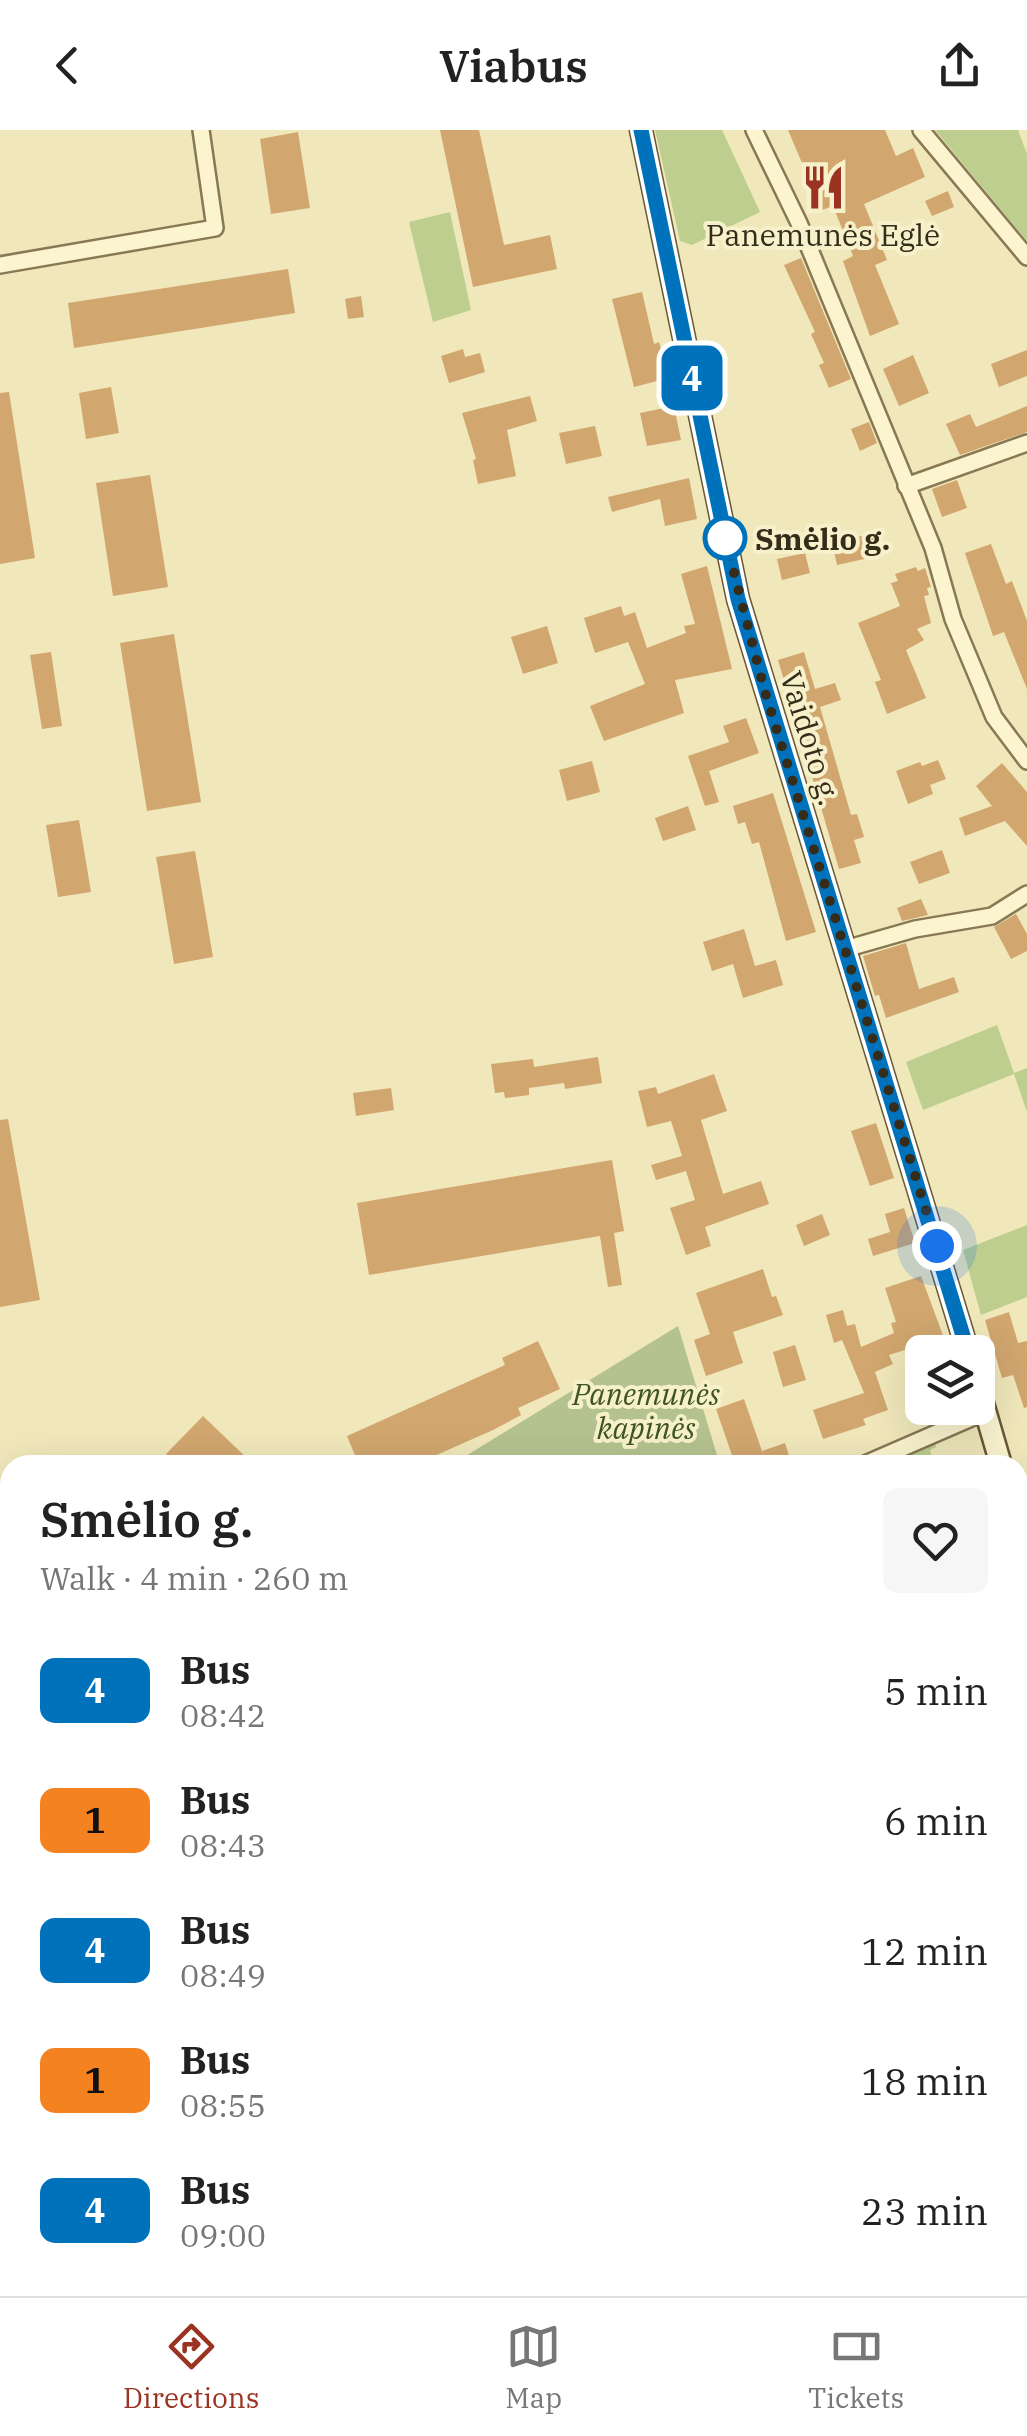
<!DOCTYPE html>
<html lang="en">
<head>
<meta charset="utf-8">
<style>
	body { margin:0; font-family:"IBM Plex Serif",serif; background:#f6f6f6; color:#222; height:100vh; display:flex; flex-direction:column; font-size:38px; white-space:nowrap }
	* { box-sizing:border-box; margin:0 }
	p { font-size:32px; color:#767676 }
	.icon { flex:none; width:55px; height:55px; fill:none; stroke:currentColor; stroke-width:2; stroke-linecap:round; stroke-linejoin:round }
	.map { position:relative; flex:1; overflow:hidden }
	.side { position:absolute; left:0px; top:1325px; width:1028px; height:842px; display:flex; flex-direction:column; background:#fff; border-radius:30px 30px 0 0; box-shadow:0 10px 40px #0002 }
	.side>* { flex:none }
	.badge { padding:0 20px; border-radius:15px; font-size:35px; line-height:65px }
	.fabs { position:absolute; left:905px; top:1205px; display:grid; gap:20px }
	.fabs a { display:grid; place-items:center; width:90px; height:90px; border-radius:15px; background:#fff; box-shadow:0 10px 40px #0002; font-size:50px }
	.you { position:absolute; width:50px; height:50px; margin:-25px; border:8px solid #fff; border-radius:50%; background:#1a73e8; box-shadow:0 0 0 15px #1a73e833 }
	.map>.badge { position:absolute; translate:-50% -50%; box-shadow:0 0 0 5px #fff }
	.round { display:grid; place-items:center; flex:none; width:105px; height:105px; border-radius:15px; background:#f6f6f6 }
	.head { display:flex; align-items:center; justify-content:space-between; height:170px; padding:0 40px }
	h1 { font-size:48px; font-weight:600; line-height:75px }
	ul { padding:0; list-style:none }
	li { display:flex; align-items:center; gap:30px; height:130px; padding:0 40px }
	li div { flex:1 }
	li b { display:block; font-size:38px }
	li em { font-style:normal }
	li .badge { min-width:110px; font-weight:700; text-align:center }
	header { display:flex; justify-content:space-between; align-items:center; height:130px; padding:0 40px; background:#fff; font-size:45px; font-weight:600 }
	.tabs { display:flex; justify-content:space-around; align-items:center; height:140px; border-top:2px solid #e0e0e0; background:#fff; font-size:28px; color:#767676 }
	.tabs a { display:grid; justify-items:center; gap:5px }
	.tabs .active { color:#9a3321 }
	.map>svg:first-child { display:block }
	.green { fill:#bdce8f }
	.cemetery { fill:#b4c28f }
	.building { fill:#d1a66f }
	.lines { fill:none; stroke-linecap:round; stroke-linejoin:round }
	.street-casing { stroke:#887854; stroke-width:20 }
	.secondary-casing { stroke:#6a5838; stroke-width:25 }
	.street { stroke:#fbf4cf; stroke-width:15 }
	.secondary { stroke:#fbf4cf; stroke-width:20 }
	.line-casing { stroke:#fff; stroke-width:22 }
	.line { stroke:#0072bc; stroke-width:15 }
	.walk { stroke:#362c1a; stroke-width:10; stroke-dasharray:0 18 }
	.stop-dot { fill:#fff; stroke:#0072bc; stroke-width:5 }
	.labels { text-anchor:middle; dominant-baseline:central; stroke-width:8; stroke-linejoin:round; paint-order:stroke }
	.poi-label { font-size:30px; fill:#362c1a; stroke:#f7f1cb }
	.stop-label { font-size:30px; font-weight:bold; fill:#362c1a; stroke:#f7f1cb; text-anchor:start }
	.street-label { font-size:30px; fill:#362c1a; stroke:#f7f1cb }
	.park-label { font-size:30px; font-style:italic; fill:#3f5420; stroke:#f7f1cb }
</style>
</head>
<body>
<header><svg class="icon" aria-label="back" viewBox="0 0 24 24"><path d="M15 5l-7 7 7 7"/></svg>Viabus<svg class="icon" aria-label="share" viewBox="0 0 24 24"><path d="M12 15V3M7 8l5-5 5 5M5 13v7h14v-7"/></svg></header>
<div class="map">
<svg width="1027" height="2166" viewBox="0 0 1027 2166">
	<rect width="100%" height="100%" fill="#f0e8bb"/>
	<g class="green">
		<polygon points="655,0 722,0 760,82 692,115 680,111"/>
		<polygon points="935,0 1018,0 1027,24 1027,111"/>
		<polygon points="450,82 471,180 433,192 409,92"/>
		<polygon points="997,895 1014,943 1027,938 1027,982 1014,944 923,980 906,932"/>
		<polygon points="1027,1095 1027,1167 981,1185 963,1120"/>
		<polygon points="934,1310 936,1317 930,1320 934,1335 880,1335"/>
		<polygon points="0,1916 10,1929 10,2033 0,2020"/>
		<polygon points="10,2118 10,2158 379,2158 386,2166 0,2166 0,2127"/>
		<polygon points="499,2158 713,2158 704,2166 507,2166"/>
	</g>
	<g class="cemetery">
		<polygon points="678,1196 720,1335 451,1335"/>
		<polygon points="10,1610 10,1929 0,1916 0,1617"/>
	</g>
	<g class="building">
		<polygon points="440,0 479,0 504,115 550,105 557,139 473,157"/>
		<polygon points="788,0 885,0 896,26 913,18 925,47 864,74 887,130 875,135 899,194 870,206 843,131 853,126 833,76 822,80"/>
		<polygon points="298,2 310,78 271,84 260,9"/>
		<polygon points="948,61 954,77 932,86 925,71"/>
		<polygon points="801,128 851,249 829,258 819,235 824,233 811,204 815,202 784,135"/>
		<polygon points="288,139 295,183 74,218 68,173"/>
		<polygon points="642,162 654,214 659,212 669,248 634,257 612,169"/>
		<polygon points="361,166 364,187 348,189 345,169"/>
		<polygon points="463,219 465,227 480,223 485,242 449,253 441,226"/>
		<polygon points="1027,220 1027,246 999,257 991,234"/>
		<polygon points="913,225 929,263 899,276 883,239"/>
		<polygon points="111,257 119,303 86,309 79,263"/>
		<polygon points="9,262 35,428 0,434 0,263"/>
		<polygon points="530,266 537,291 507,300 516,346 478,354 473,330 476,329 462,283"/>
		<polygon points="674,276 681,310 647,316 640,283"/>
		<polygon points="1027,276 1027,302 960,325 946,294 970,284 976,297"/>
		<polygon points="869,292 877,313 860,321 851,299"/>
		<polygon points="595,296 602,326 566,334 559,303"/>
		<polygon points="150,345 168,457 113,466 96,353"/>
		<polygon points="689,348 697,389 665,396 660,369 612,382 608,367"/>
		<polygon points="957,350 967,378 942,387 932,359"/>
		<polygon points="877,403 882,425 837,435 832,412"/>
		<polygon points="991,414 1006,454 1012,451 1027,491 1027,559 1004,502 993,506 965,423"/>
		<polygon points="805,423 810,443 782,450 777,429"/>
		<polygon points="707,436 732,539 675,550 684,583 604,611 590,576 645,554 628,512 595,523 584,488 621,476 624,486 635,482 647,518 686,503 684,496 695,494 681,444"/>
		<polygon points="916,437 918,441 925,438 931,457 927,458 929,465 924,466 931,493 917,499 924,510 906,520 926,568 887,584 875,552 881,550 858,493 900,476 891,453 898,451 895,444"/>
		<polygon points="547,496 558,533 523,544 511,507"/>
		<polygon points="174,504 201,672 147,681 120,513"/>
		<polygon points="51,522 62,596 42,599 30,525"/>
		<polygon points="804,522 815,559 835,553 841,570 820,577 851,685 857,684 864,707 854,710 861,733 839,739 778,530"/>
		<polygon points="746,588 759,623 709,641 719,672 705,676 688,626 729,612 723,596"/>
		<polygon points="938,630 946,649 930,655 933,664 908,674 896,641 920,632 922,636"/>
		<polygon points="592,631 600,662 567,671 559,640"/>
		<polygon points="1002,633 1027,662 1027,716 1005,691 965,706 959,688 992,676 976,656"/>
		<polygon points="773,663 816,802 786,811 759,712 752,714 745,692 738,694 733,676"/>
		<polygon points="688,676 696,700 663,711 655,688"/>
		<polygon points="79,690 91,762 58,767 46,695"/>
		<polygon points="942,720 950,743 919,754 910,732"/>
		<polygon points="195,721 213,827 174,834 156,727"/>
		<polygon points="921,769 928,785 902,791 897,778"/>
		<polygon points="1016,784 1027,804 1027,821 1011,829 994,797"/>
		<polygon points="744,799 755,836 776,830 783,855 743,868 733,834 712,841 703,812"/>
		<polygon points="906,813 919,859 954,847 959,862 886,888 879,865 875,866 863,826"/>
		<polygon points="598,927 602,953 565,959 564,953 529,958 529,965 505,968 504,962 495,963 491,934 533,929 534,937"/>
		<polygon points="714,944 727,981 701,990 723,1064 761,1051 769,1074 705,1097 711,1116 686,1125 670,1078 695,1070 686,1041 656,1050 651,1035 682,1026 671,991 647,997 638,961 656,957 658,964"/>
		<polygon points="391,958 394,980 356,986 353,963"/>
		<polygon points="8,989 40,1170 0,1177 0,990"/>
		<polygon points="876,993 894,1048 870,1056 851,1001"/>
		<polygon points="612,1030 624,1101 614,1103 622,1155 608,1157 600,1106 369,1145 357,1073"/>
		<polygon points="904,1078 915,1113 873,1126 868,1109 890,1102 885,1084"/>
		<polygon points="822,1084 830,1105 804,1116 796,1095"/>
		<polygon points="763,1139 772,1167 776,1166 783,1185 733,1202 743,1233 706,1246 694,1210 710,1204 696,1163"/>
		<polygon points="921,1146 944,1208 889,1225 893,1234 875,1242 888,1280 863,1289 866,1295 823,1309 813,1280 864,1263 842,1210 834,1213 826,1185 843,1180 847,1196 855,1194 861,1217 894,1203 891,1193 896,1192 885,1158"/>
		<polygon points="1009,1182 1018,1213 1027,1211 1027,1277 1024,1278 1013,1245 1002,1248 985,1190"/>
		<polygon points="538,1211 560,1259 518,1278 521,1285 493,1300 414,1335 359,1335 347,1306 505,1235 502,1228"/>
		<polygon points="795,1215 806,1250 783,1257 773,1222"/>
		<polygon points="744,1269 762,1321 785,1313 792,1335 729,1335 734,1331 716,1279"/>
		<polygon points="203,1286 254,1335 177,1335 166,1324"/>
	</g>
	<g class="lines">
		<defs>
			<g id="street">
				<polyline points="754,0 799,93 933,418 953,489 994,587 1027,631"/>
				<polyline points="921,0 1027,127"/>
				<polyline points="0,135 215,98 201,0"/>
				<polyline points="906,356 1027,313"/>
				<polyline points="845,819 915,799 992,786 1027,764"/>
				<polyline points="863,1335 985,1282"/>
			</g>
			<g id="secondary">
				<polyline points="641,0 738,469 968,1222"/>
				<polyline points="978,1256 1001,1335"/>
				<polyline points="1018,1402 1027,1442"/>
				<polyline points="0,2047 10,2060"/>
				<polyline points="83,2158 90,2166"/>
			</g>
		</defs>
		<use href="#street" class="street-casing"/>
		<use href="#secondary" class="secondary-casing"/>
		<use href="#street" class="street"/>
		<use href="#secondary" class="secondary"/>
	</g>
	<g class="lines">
		<defs>
			<polyline id="line" points="641,0 738,469 968,1222"/>
		</defs>
		<use href="#line" class="line-casing"/>
		<use href="#line" class="line"/>
		<polyline class="walk" points="725,408 765,562 937,1116"/>
	</g>
	<defs>
		<symbol id="restaurant-bare" viewBox="-9 -9 18 18"><path d="M-5-6h1v4h1v-4h1v4h1v-4h1v5L-1.5 .5V6h-2V.5L-5-1ZM5-6V6H3V1.5H1.5Q1.5-4 5-6Z" fill="#9a3321" stroke="#f7f1cb" stroke-width="2.5" paint-order="stroke"/></symbol>
	</defs>
	<g fill-rule="evenodd">
		<use href="#restaurant-bare" x="792" y="26" width="63" height="63"/>
	</g>
	<circle class="stop-dot" cx="725" cy="408" r="20"/>
	<g class="labels">
		<g class="poi-label">
			<text x="823" y="104">Panemunės Eglė</text>
		</g>
		<g class="stop-label">
			<text x="755" y="408">Smėlio g.</text>
		</g>
		<g class="street-label">
			<text transform="translate(811 608) rotate(73)">Vaidoto g.</text>
		</g>
		<g class="park-label">
			<text x="646" y="1263">Panemunės<tspan x="646" dy="34">kapinės</tspan></text>
		</g>
	</g>
</svg>
<div class="fabs">
<a><svg class="icon" aria-label="layers" viewBox="0 0 24 24"><path d="M12 4l9 5-9 5-9-5zM3 14l9 5 9-5"/></svg></a>
</div>
<div class="you" style="left:937px;top:1116px"></div>
<b class="badge" style="left:692px;top:248px;background:#0072bc;color:#fff">4</b>
<section class="side">
<div class="head"><div><h1>Smėlio g.</h1><p>Walk · 4 min · 260 m</p></div><a class="round"><svg class="icon" aria-label="heart" viewBox="0 0 24 24"><path d="M12 20l-8-8c-3-5 5-10 8-4 3-6 11-1 8 4z"/></svg></a></div>
<ul>
<li><span class="badge" style="background:#0072bc;color:#fff">4</span><div><b>Bus</b><p>08:42</p></div><em>5 min</em></li>
<li><span class="badge" style="background:#f58220;color:#111">1</span><div><b>Bus</b><p>08:43</p></div><em>6 min</em></li>
<li><span class="badge" style="background:#0072bc;color:#fff">4</span><div><b>Bus</b><p>08:49</p></div><em>12 min</em></li>
<li><span class="badge" style="background:#f58220;color:#111">1</span><div><b>Bus</b><p>08:55</p></div><em>18 min</em></li>
<li><span class="badge" style="background:#0072bc;color:#fff">4</span><div><b>Bus</b><p>09:00</p></div><em>23 min</em></li>
</ul>
</section>
</div>
<nav class="tabs">
<a class="active"><svg class="icon" aria-label="directions" viewBox="0 0 24 24"><path d="M12 3l9 9-9 9-9-9zM9 14v-3h6M13 9l2 2-2 2"/></svg>Directions</a>
<a><svg class="icon" aria-label="map" viewBox="0 0 24 24"><path d="M3 6l6-2 6 2 6-2v14l-6 2-6-2-6 2zM9 4v14M15 6v14"/></svg>Map</a>
<a><svg class="icon" aria-label="tickets" viewBox="0 0 24 24"><path d="M3 7h18v10H3zM15 7v10"/></svg>Tickets</a>
</nav>
</body>
</html>
